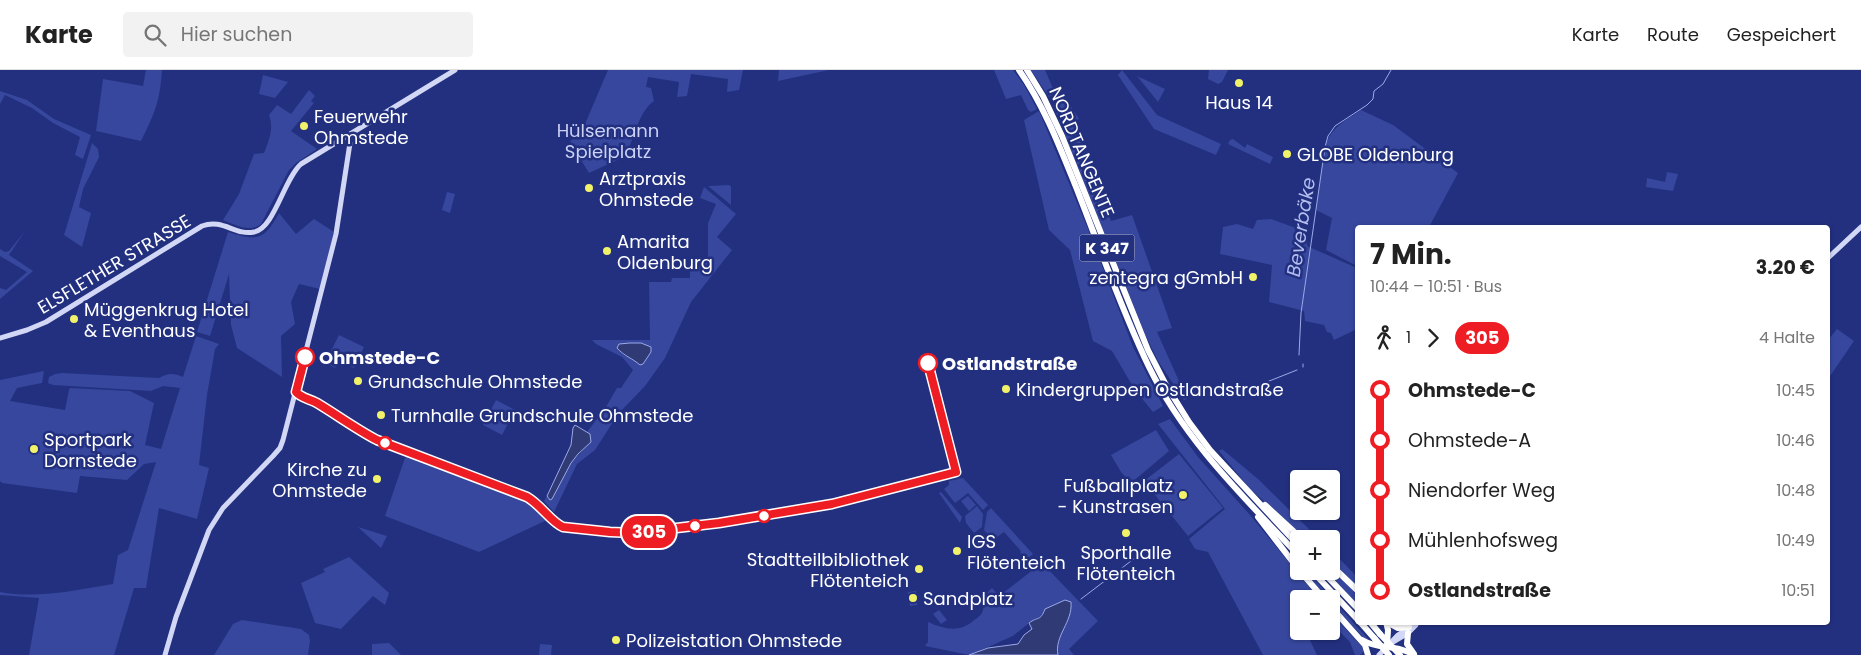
<!DOCTYPE html>
<html lang="de">
<head>
<meta charset="utf-8">
<style>
	body { margin:0; font-family:Poppins,sans-serif; background:#f2f2f2; color:#222; height:100vh; display:flex; flex-direction:column; font-size:19px; white-space:nowrap }
	* { box-sizing:border-box; margin:0 }
	p { font-size:16px; color:#767676 }
	.icon { flex:none; width:28px; height:28px; fill:none; stroke:currentColor; stroke-width:2; stroke-linecap:round; stroke-linejoin:round }
	.map { position:relative; flex:1; overflow:hidden }
	.side { position:absolute; left:1355px; top:155px; width:475px; height:400px; display:flex; flex-direction:column; background:#fff; border-radius:5px; box-shadow:0 1px 4px #0004 }
	.side>* { flex:none }
	.badge { padding:0 10px; border-radius:16px; font-size:18px; line-height:32px }
	.fabs { position:absolute; left:1290px; top:400px; display:grid; gap:10px }
	.fabs a { display:grid; place-items:center; width:50px; height:50px; border-radius:5px; background:#fff; box-shadow:0 1px 4px #0004; font-size:25px }
	.map>.badge { position:absolute; translate:-50% -50%; box-shadow:0 0 0 2px #fff }
	.legs { display:flex; align-items:center; gap:8px; height:55px; padding:0 15px; font-size:16px }
	.legs p { margin-inline-start:auto }
	.head { display:flex; align-items:center; justify-content:space-between; height:85px; padding:0 15px }
	h1 { font-size:28px; font-weight:700; line-height:38px }
	ul { padding:0 15px; list-style:none }
	li { display:flex; align-items:center; gap:18px; height:50px; font-size:19px }
	li i { display:grid; place-items:center; width:8px; height:100%; margin:0 6px; background:currentColor }
	li i::after { content:''; width:12px; height:12px; margin:-6px; border:4px solid; border-radius:50%; background:#fff }
	li p { margin-inline-start:auto }
	li:first-child i { background:linear-gradient(#0000 50%,currentColor 0) }
	li:last-child i { background:linear-gradient(currentColor 50%,#0000 0) }
	header { display:flex; align-items:center; gap:30px; box-sizing:border-box; height:70px; padding:0 25px; background:#fff; border-bottom:1px solid #e0e0e0 }
	header strong { font-size:24px }
	nav { display:flex; gap:28px; margin-inline-start:auto; font-size:18px }
	.search { width:350px; height:45px; background:#f2f2f2; display:flex; align-items:center; gap:12px; box-sizing:border-box; padding:0 18px; border-radius:5px; color:#767676; font-size:19px }
	.map>svg:first-child { display:block }
	.green { fill:#36479d; fill-rule:evenodd }
	.water { fill:#303b76; stroke:#9ca9e8 }
	.lines { fill:none; stroke-linecap:round; stroke-linejoin:round }
	.stream { stroke:#9ca9e8; stroke-width:1 }
	.secondary { stroke:#d2d7f6; stroke-width:5 }
	.highway { stroke:#fff; stroke-width:6 }
	.highway-bridge { stroke:#fff; stroke-width:6 }
	.line-1-casing { stroke:#fff; stroke-width:11 }
	.line-1 { stroke:#ee1d23; stroke-width:8 }
	.poi-dot { fill:#f2f26a; stroke:#22307f; stroke-width:2 }
	.stop-1-dot { fill:#fff; stroke:#ee1d23; stroke-width:2.5 }
	.labels { text-anchor:middle; dominant-baseline:central; stroke-width:5; stroke-linejoin:round; paint-order:stroke }
	.shield { fill:#22307f; stroke:#bdc1d9; stroke-width:1 }
	.shield-label { font-size:16px; font-weight:bold; fill:#fff }
	.poi-label { font-size:18px; fill:#fff; stroke:#22307f; text-anchor:start }
	.park-label { font-size:18px; fill:#cbd2f5; stroke:#22307f }
	.street-label { font-size:18px; fill:#fff; stroke:#22307f }
	.stop-label { font-size:18px; font-weight:bold; fill:#fff; stroke:#22307f; text-anchor:start }
	.water-label { font-size:19px; font-style:italic; fill:#b3bdee; stroke:#22307f }
</style>
</head>
<body>
<header>
<strong>Karte</strong>
<div class="search"><svg class="icon" aria-label="search" viewBox="0 0 24 24"><circle cx="10" cy="10" r="6"/><path d="M15 15l6 6"/></svg>Hier suchen</div>
<nav><a>Karte</a><a>Route</a><a>Gespeichert</a></nav>
</header>
<div class="map">
<svg width="1861" height="585" viewBox="0 0 1861 585">
	<rect width="100%" height="100%" fill="#22307f"/>
	<g class="green">
		<path d="M146 0H162C160 31 155 43 141 71L96 61 103 9 143 16Z"/>
		<path d="M608 0H743L739 20 727 22 728 9 691 4 687 26 677 27 679 12 648 7 646 17 651 18 654 31C639 41 633 70 626 86L589 103 570 72 585 54Z"/>
		<polygon points="779,0 829,0 778,11"/>
		<polygon points="994,0 1013,0 1024,15 1037,39 1031,42 1028,40 1021,25 1006,29"/>
		<polygon points="1031,0 1045,0 1055,23 1049,27"/>
		<polygon points="1122,0 1157,45 1221,74 1216,85 1154,59 1118,5"/>
		<polygon points="1209,0 1228,0 1222,12 1218,14 1208,9"/>
		<polygon points="263,5 288,12 275,28 259,24"/>
		<polygon points="1137,6 1165,19 1158,32"/>
		<path d="M309 20 315 26 311 31 314 33 291 61 317 79 296 93 289 100 261 154C249 163 236 155 223 150L239 124 254 84 264 83C269 70 274 59 269 45L277 35 291 44Z"/>
		<polygon points="0,21 27,30 54,49 91,65 83,89 75,85 80,67 53,53 32,38 5,25 0,34"/>
		<polygon points="1065,27 1079,49 1073,52 1111,151 1132,145 1172,258 1157,262 1187,329 1184,330 1158,291 1145,264 1053,35"/>
		<path d="M1361 40 1393 55 1458 103 1429 157 1358 158 1357 196 1326 180 1332 148 1316 140 1325 77C1331 57 1345 51 1361 40Z"/>
		<polygon points="1039,41 1088,159 1133,277 1163,336 1153,342 1135,320 1112,281 1093,271 1070,180 1049,160 1024,50"/>
		<polygon points="1233,69 1245,78 1247,74 1273,87 1270,94 1228,74 1230,70"/>
		<polygon points="92,73 98,79 99,87 83,119 79,137 91,143 82,177 64,165"/>
		<polygon points="1667,102 1678,104 1673,121 1646,117 1647,108 1665,112"/>
		<polygon points="729,115 731,117 731,135 708,116"/>
		<path d="M704 117 736 144 717 167 732 180 691 232 665 288 645 316 618 344 595 380 577 394 554 442 544 431 547 426 548 429H552L571 393 583 380 590 364 587 362 606 337 617 318H621L633 300 622 287 596 274 592 270H650L649 212H671L672 208H690V189H708V153L716 134 700 128ZM620 282H651L643 294 624 285Z"/>
		<polygon points="447,122 455,124 450,143 442,140"/>
		<path d="M279 143 296 164 314 149 334 162 320 219 299 214 291 232 295 254 281 266 282 307 237 278 231 255 229 204 210 266 197 262 228 162C257 171 264 171 279 143Z"/>
		<polygon points="1271,149 1304,161 1307,164 1307,176 1357,198 1357,259 1334,270 1331,263 1327,262 1324,255 1305,251 1304,241 1269,232 1272,195 1220,184 1223,157 1237,154 1253,159 1257,150"/>
		<polygon points="25,161 9,185 33,201 0,229 0,218 6,220 27,202 0,186 0,179 5,182 9,181"/>
		<polygon points="1837,259 1854,271 1828,309 1828,270"/>
		<polygon points="339,265 364,277 354,298 339,291 335,298 325,293"/>
		<path d="M196 266 219 274 215 279 207 325 199 395 209 398 197 449 159 438 146 518H134L114 585H29L39 528 0 525V522C37 529 76 520 113 514L118 485 128 480 156 392 144 394 127 410 80 406 77 423 2 413 0 411V310L44 301 42 313 17 318 10 331 65 340 69 320 70 318 130 321 154 333 145 375 161 379 180 318 163 316 151 321 53 315 48 313 49 307 55 304 62 303 159 308C168 303 174 303 183 307Z"/>
		<polygon points="496,330 515,340 502,365 483,355"/>
		<polygon points="1170,349 1198,387 1250,445 1319,529 1299,529 1299,561 1309,561 1307,564 1317,585 1263,585 1208,482 1195,479 1189,469 1225,439 1158,354"/>
		<polygon points="1156,360 1169,381 1131,413 1121,402 1111,385"/>
		<polygon points="1222,379 1258,409 1319,469 1307,469 1250,419 1219,381"/>
		<polygon points="1179,384 1223,438 1188,466 1144,411"/>
		<polygon points="406,385 521,428 535,437 547,450 479,482 385,446"/>
		<polygon points="963,408 988,435 983,440 968,423 955,433 944,419 949,415 949,411"/>
		<polygon points="941,422 962,447 960,453 939,423"/>
		<polygon points="968,426 976,435 969,441 961,431"/>
		<polygon points="977,436 983,444 982,457 974,463 966,453 965,446"/>
		<polygon points="991,438 1033,484 1026,490 1020,482 1021,481 1004,462 993,470 984,460 987,442"/>
		<polygon points="358,457 387,466 381,478"/>
		<polygon points="1331,480 1357,507 1357,517 1331,492"/>
		<polygon points="349,487 389,523 385,535 373,526 341,559 315,553 301,513 325,502 323,499"/>
		<path d="M1042 493 1098 551 1069 579 1074 585H969L925 576 928 572V552C944 559 959 563 973 551 976 549 980 546 982 543 986 534 983 524 992 518L999 526ZM1029 553 1032 557C1030 562 1022 569 1018 574L979 581 1013 566Z"/>
		<polygon points="1331,498 1357,525 1357,534 1327,501 1331,501"/>
		<polygon points="1303,501 1307,501 1370,571 1364,568 1331,534 1331,529 1327,529"/>
		<polygon points="916,521 917,535 910,536 908,522"/>
		<polygon points="939,540 947,550 941,554 933,544"/>
		<polygon points="1331,543 1365,580 1360,585 1355,585 1350,572 1331,553"/>
		<polygon points="242,550 301,559 309,565 310,571 308,585 214,585 233,554"/>
		<polygon points="389,573 401,585 372,585 372,574"/>
		<polygon points="540,574 552,575 551,585 539,585"/>
	</g>
	<g class="water">
		<path d="M630 273H641L651 277V282L643 294 640 295C632 288 624 286 617 278L619 274Z"/>
		<polygon points="575,355 590,364 591,372 578,384 571,393 552,429 550,430 547,426 571,375 573,358"/>
		<path d="M1065 530 1071 532C1073 552 1054 566 1058 585H969L988 578 1018 574 1024 565 1032 559 1029 553C1038 546 1040 552 1045 539Z"/>
	</g>
	<g class="lines">
		<g class="stream">
			<polyline points="1299,285 1301,243 1325,77 1328,66 1335,56 1367,35 1373,29 1374,21 1383,14 1391,0"/>
			<polyline points="1303,294 1303,297"/>
			<polyline points="1229,327 1297,300"/>
			<polyline points="1081,529 1135,488"/>
		</g>
		<g class="secondary">
			<polyline points="1828,188 1861,157"/>
			<path d="M0 268 27 260 46 252 202 156C223 148 235 166 254 162 274 159 284 109 301 94L455 0"/>
			<polyline points="1393,572 1408,563 1416,555"/>
			<polyline points="165,585 176,547 209,460 223,438 273,386 280,378 283,370 336,164 350,73 347,67"/>
			<polyline points="1379,585 1398,565 1417,552"/>
		</g>
		<g class="highway">
			<path d="M1019 0C1045 37 1061 80 1078 122 1101 181 1122 241 1149 297 1185 371 1244 427 1299 486"/>
			<polyline points="1027,0 1043,26 1062,66 1148,280 1166,315 1189,352 1210,380 1299,476"/>
			<polyline points="1265,435 1302,469"/>
			<polyline points="1258,447 1299,500"/>
			<polyline points="1331,495 1358,521"/>
			<polyline points="1300,501 1324,529"/>
			<polyline points="1312,501 1358,550"/>
			<polyline points="1322,501 1358,539"/>
			<polyline points="1331,537 1365,575 1368,585"/>
			<polyline points="1360,552 1375,569"/>
			<polyline points="1370,552 1380,564"/>
			<polyline points="1386,552 1388,560 1387,576"/>
			<polyline points="1387,552 1398,558 1409,557"/>
			<polyline points="1408,563 1407,574 1414,584"/>
			<path d="M1362 570C1378 580 1397 574 1414 585"/>
		</g>
		<g class="highway-bridge">
			<polyline points="1380,564 1400,585"/>
			<polyline points="1375,569 1389,585"/>
		</g>
	</g>
	<g class="lines">
		<defs>
			<path id="line-1" d="M305 287 296 322C301 328 310 329 317 333 337 345 356 359 377 370L527 427C541 435 551 452 563 457L610 462 634 463 719 453 832 434 956 402 928 293"/>
		</defs>
		<use href="#line-1" class="line-1-casing"/>
		<use href="#line-1" class="line-1"/>
	</g>
	<g class="poi-dot">
		<circle cx="1239" cy="13" r="5"/>
		<circle cx="304" cy="56" r="5"/>
		<circle cx="1287" cy="84" r="5"/>
		<circle cx="589" cy="118" r="5"/>
		<circle cx="607" cy="181" r="5"/>
		<circle cx="1253" cy="207" r="5"/>
		<circle cx="74" cy="249" r="5"/>
		<circle cx="358" cy="311" r="5"/>
		<circle cx="1006" cy="319" r="5"/>
		<circle cx="381" cy="345" r="5"/>
		<circle cx="34" cy="379" r="5"/>
		<circle cx="377" cy="409" r="5"/>
		<circle cx="1183" cy="425" r="5"/>
		<circle cx="1126" cy="463" r="5"/>
		<circle cx="957" cy="481" r="5"/>
		<circle cx="919" cy="499" r="5"/>
		<circle cx="913" cy="528" r="5"/>
		<circle cx="616" cy="570" r="5"/>
	</g>
	<g class="stop-1-dot">
		<circle cx="305" cy="287" r="9"/>
		<circle cx="928" cy="293" r="9"/>
		<circle cx="385" cy="373" r="6"/>
		<circle cx="764" cy="446" r="6"/>
		<circle cx="695" cy="456" r="6"/>
	</g>
	<g class="labels">
		<rect class="shield" x="1079.5" y="164.5" width="55" height="27" rx="4"/>
		<g class="shield-label">
			<text x="1107" y="178">K 347</text>
		</g>
		<g class="poi-label">
			<text x="1239" y="32" text-anchor="middle">Haus 14</text>
			<text x="314" y="46">Feuerwehr<tspan x="314" dy="21">Ohmstede</tspan></text>
			<text x="1297" y="84">GLOBE Oldenburg</text>
			<text x="599" y="108">Arztpraxis<tspan x="599" dy="21">Ohmstede</tspan></text>
			<text x="617" y="171">Amarita<tspan x="617" dy="21">Oldenburg</tspan></text>
			<text x="1243" y="207" text-anchor="end">zentegra gGmbH</text>
			<text x="84" y="239">Müggenkrug Hotel<tspan x="84" dy="21">&amp; Eventhaus</tspan></text>
			<text x="368" y="311">Grundschule Ohmstede</text>
			<text x="1016" y="319">Kindergruppen Ostlandstraße</text>
			<text x="391" y="345">Turnhalle Grundschule Ohmstede</text>
			<text x="44" y="369">Sportpark<tspan x="44" dy="21">Dornstede</tspan></text>
			<text x="367" y="399" text-anchor="end">Kirche zu<tspan x="367" dy="21">Ohmstede</tspan></text>
			<text x="1173" y="415" text-anchor="end">Fußballplatz<tspan x="1173" dy="21">- Kunstrasen</tspan></text>
			<text x="967" y="471">IGS<tspan x="967" dy="21">Flötenteich</tspan></text>
			<text x="1126" y="482" text-anchor="middle">Sporthalle<tspan x="1126" dy="21">Flötenteich</tspan></text>
			<text x="909" y="489" text-anchor="end">Stadtteilbibliothek<tspan x="909" dy="21">Flötenteich</tspan></text>
			<text x="923" y="528">Sandplatz</text>
			<text x="626" y="570">Polizeistation Ohmstede</text>
		</g>
		<g class="park-label">
			<text x="608" y="60">Hülsemann<tspan x="608" dy="21">Spielplatz</tspan></text>
		</g>
		<g class="street-label">
			<text transform="translate(1082 82) rotate(67)">NORDTANGENTE</text>
			<text transform="translate(114 194) rotate(-31)">ELSFLETHER STRASSE</text>
		</g>
		<g class="stop-label">
			<text x="319" y="287">Ohmstede-C</text>
			<text x="942" y="293">Ostlandstraße</text>
		</g>
		<g class="water-label">
			<text transform="translate(1301 157) rotate(-81)">Beverbäke</text>
		</g>
	</g>
</svg>
<div class="fabs">
<a><svg class="icon" aria-label="layers" viewBox="0 0 24 24"><path d="M12 4l9 5-9 5-9-5zM3 14l9 5 9-5"/></svg></a>
<a>+</a>
<a>−</a>
</div>
<b class="badge" style="left:649px;top:462px;background:#ee1d23;color:#fff">305</b>
<section class="side">
<div class="head"><div><h1>7 Min.</h1><p>10:44 – 10:51 · Bus</p></div><b>3.20 €</b></div>
<div class="legs"><svg class="icon" aria-label="walk" viewBox="0 0 24 24"><circle cx="13" cy="4" r="2"/><path d="M13 8l-2 6 4 7M11 14l-3 7M7 12l3-4h3l4 4"/></svg>1<svg class="icon" aria-label="forward" viewBox="0 0 24 24"><path d="M9 5l7 7-7 7"/></svg><b class="badge" style="background:#ee1d23;color:#fff">305</b><p>4 Halte</p></div>
<ul>
<li><i style="color:#ee1d23"></i><b>Ohmstede-C</b><p>10:45</p></li>
<li><i style="color:#ee1d23"></i><span>Ohmstede-A</span><p>10:46</p></li>
<li><i style="color:#ee1d23"></i><span>Niendorfer Weg</span><p>10:48</p></li>
<li><i style="color:#ee1d23"></i><span>Mühlenhofsweg</span><p>10:49</p></li>
<li><i style="color:#ee1d23"></i><b>Ostlandstraße</b><p>10:51</p></li>
</ul>
</section>
</div>
</body>
</html>
